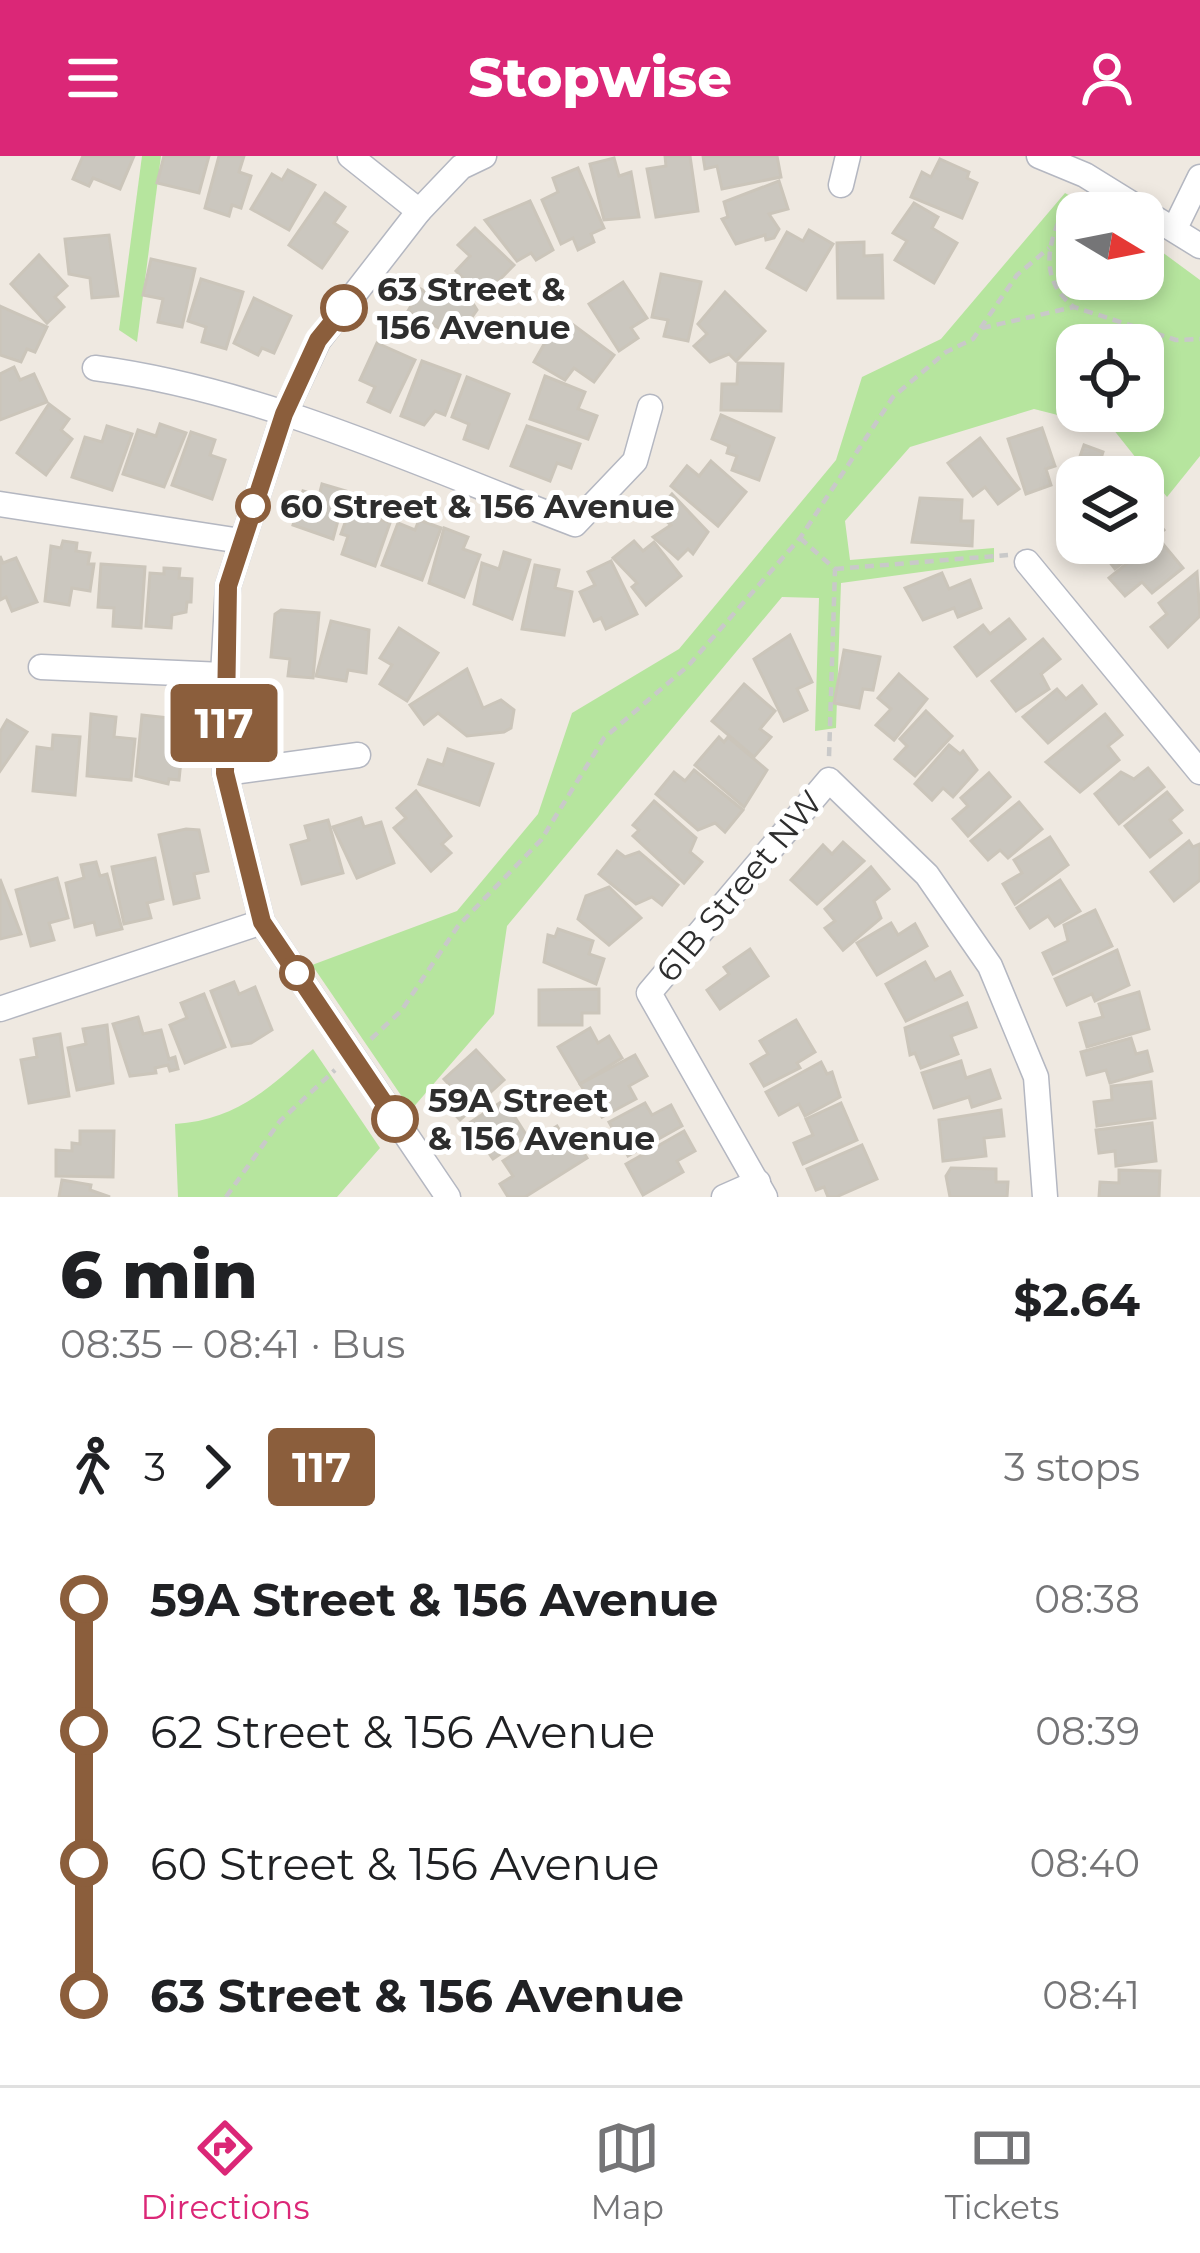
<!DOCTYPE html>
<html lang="en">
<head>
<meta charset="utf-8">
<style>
	body { margin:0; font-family:Montserrat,sans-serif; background:#f2f2f2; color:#202124; height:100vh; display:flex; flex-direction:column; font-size:45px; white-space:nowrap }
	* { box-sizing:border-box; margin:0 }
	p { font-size:39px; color:#757577 }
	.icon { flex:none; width:66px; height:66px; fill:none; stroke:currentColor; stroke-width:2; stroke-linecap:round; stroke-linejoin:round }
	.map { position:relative; height:1041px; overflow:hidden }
	.details { display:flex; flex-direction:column; background:#fff; flex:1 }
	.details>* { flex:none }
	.badge { padding:0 24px; border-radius:9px; font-size:42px; line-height:78px }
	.needle { width:78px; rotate:100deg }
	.fabs { position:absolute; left:1056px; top:36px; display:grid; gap:24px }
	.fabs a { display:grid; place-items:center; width:108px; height:108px; border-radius:24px; background:#fff; box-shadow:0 6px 18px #0003; font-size:60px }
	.map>.badge { position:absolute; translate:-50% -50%; box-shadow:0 0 0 6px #fff }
	.legs { display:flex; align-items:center; gap:18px; height:132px; padding:0 60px; font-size:39px }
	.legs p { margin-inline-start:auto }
	.overview { display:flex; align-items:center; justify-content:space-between; height:204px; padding:0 60px }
	h1 { font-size:66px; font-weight:800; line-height:90px }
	ul { padding:0 60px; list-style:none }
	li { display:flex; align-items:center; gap:42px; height:132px; font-size:45px }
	li i { display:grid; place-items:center; width:18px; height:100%; margin:0 15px; background:currentColor }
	li i::after { content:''; width:30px; height:30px; margin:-15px; border:9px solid; border-radius:50%; background:#fff }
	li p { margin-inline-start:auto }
	li:first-child i { background:linear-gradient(#0000 50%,currentColor 0) }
	li:last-child i { background:linear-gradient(currentColor 50%,#0000 0) }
	header { display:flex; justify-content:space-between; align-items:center; height:156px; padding:0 60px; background:#db2777; color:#fff; font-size:54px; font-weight:800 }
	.dock { display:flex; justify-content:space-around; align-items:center; height:168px; border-top:3px solid #e0e0e0; background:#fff; font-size:33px; color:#757577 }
	.dock a { display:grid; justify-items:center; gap:6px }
	.dock .selected { color:#db2777 }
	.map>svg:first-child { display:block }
	.green { fill:#b6e59e; fill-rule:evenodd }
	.building { fill:#cbc7bf; stroke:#cbc5ba; stroke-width:3 }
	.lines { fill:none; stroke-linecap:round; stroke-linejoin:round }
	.minor-casing { stroke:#b4b7c1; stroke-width:27 }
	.path { stroke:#c9c9c9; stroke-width:4.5; stroke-dasharray:9 6; stroke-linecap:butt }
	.minor { stroke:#fff; stroke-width:24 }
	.line-1-casing { stroke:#fff; stroke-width:27 }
	.line-1 { stroke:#8b5e3c; stroke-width:18 }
	.stop-1-dot { fill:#fff; stroke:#8b5e3c; stroke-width:6 }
	.labels { text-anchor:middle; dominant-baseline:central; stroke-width:10; stroke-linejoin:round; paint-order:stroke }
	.stop-label { font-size:33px; font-weight:bold; fill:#2e2e2e; stroke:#fff; text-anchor:start }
	.street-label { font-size:33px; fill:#2e2e2e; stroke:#fff }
</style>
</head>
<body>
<header><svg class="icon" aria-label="menu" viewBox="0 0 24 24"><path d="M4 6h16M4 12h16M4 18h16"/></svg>Stopwise<svg class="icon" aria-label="person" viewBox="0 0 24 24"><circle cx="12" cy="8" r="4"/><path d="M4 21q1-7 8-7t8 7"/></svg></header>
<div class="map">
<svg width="1200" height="1041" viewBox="0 0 1200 1041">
	<rect width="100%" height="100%" fill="#efe9e1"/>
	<g class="green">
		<polygon points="142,0 161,0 137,186 119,174"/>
		<path d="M1065 37 1102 57H1077V123H1143V82L1200 124V300L1167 341 1113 273 1034 253 910 291 845 365 850 404 994 392V406L841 427 836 572 815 575 819 442 782 441 507 770 494 858 411 954 312 809 457 755 538 658 572 557 679 493 836 304 862 221 941 183ZM1077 189H1143V255H1077Z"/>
		<path d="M313 893 380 992 337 1041H178L175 968C236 964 270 932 313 893Z"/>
	</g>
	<g class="building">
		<polygon points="83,0 134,0 120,33 93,22 89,30 73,23"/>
		<polygon points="164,0 209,0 199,37 157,27"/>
		<polygon points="219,0 244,0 239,16 251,20 241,52 232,49 229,60 205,52"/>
		<polygon points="665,0 690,0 698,55 656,61 647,13 666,10"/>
		<polygon points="703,0 777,0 781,21 722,33 717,10 705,13"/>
		<polygon points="614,2 619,20 631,16 639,61 604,64 590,8"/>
		<polygon points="940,3 969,16 967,22 977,27 962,62 911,41 922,16 931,21"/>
		<polygon points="578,12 604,72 591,78 594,86 578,94 573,82 561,88 542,44 558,36 553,22"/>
		<polygon points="288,14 315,29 289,74 251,53 272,18 282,24"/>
		<polygon points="779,25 788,53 769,58 779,73 774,82 766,84 765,79 736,88 722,63 728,61 724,46"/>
		<polygon points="325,37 345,51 334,67 347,76 322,112 289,89"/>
		<polygon points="530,45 553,94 536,104 531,97 517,105 485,64"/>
		<polygon points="914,47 938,61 932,72 957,87 934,127 895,104 907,85 893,77"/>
		<polygon points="475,72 514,109 483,141 456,115 470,100 458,89"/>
		<polygon points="809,74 833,88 806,134 767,112 787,76 803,85"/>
		<polygon points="109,79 118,140 92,142 90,122 69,118 65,83"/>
		<polygon points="864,86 864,100 882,99 883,142 838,142 837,87"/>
		<polygon points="39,99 67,130 55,141 64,151 47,167 11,128"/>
		<polygon points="151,103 195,113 182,171 158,166 163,143 143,139"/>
		<polygon points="661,118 701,126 688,185 664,180 668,164 652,161"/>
		<polygon points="201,123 243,136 226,193 202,186 206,171 188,165"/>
		<polygon points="623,126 647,162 631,172 638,182 619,195 589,148"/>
		<polygon points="446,128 469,141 477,154 457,182 408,155 421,133 437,143"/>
		<polygon points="725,136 765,175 736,205 729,198 710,206 694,190 707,178 698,168"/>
		<polygon points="254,142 291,160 274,197 262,192 258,199 234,187"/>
		<polygon points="0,150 47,171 35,196 27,193 21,206 0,199"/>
		<polygon points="568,165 614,199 594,226 574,212 565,224 534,206 552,174 558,179"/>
		<polygon points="377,187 415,204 390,256 368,246 375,231 360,224"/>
		<polygon points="422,205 460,219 445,259 435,255 424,269 401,260"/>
		<polygon points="738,207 783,208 781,255 721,254 722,228 737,228"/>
		<polygon points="14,211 20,224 34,218 47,246 0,264 0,218"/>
		<polygon points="545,220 585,236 578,253 597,260 588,283 530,263"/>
		<polygon points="467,221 509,238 488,292 464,283 469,268 452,261"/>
		<polygon points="49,248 69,263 61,274 72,283 46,319 17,297"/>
		<polygon points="721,259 774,282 759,324 732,314 737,300 727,297 729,290 712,283"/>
		<polygon points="160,268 186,277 164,331 123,318 138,274 156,280"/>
		<polygon points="107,270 132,278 112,334 72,321 85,281 102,286"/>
		<polygon points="527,270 580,288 571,312 557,307 550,325 511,310"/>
		<polygon points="1042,272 1055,310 1046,313 1051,329 1026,338 1008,283"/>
		<polygon points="191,276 215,284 210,299 225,304 212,343 172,329"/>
		<polygon points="980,282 1019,333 998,348 985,331 973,340 948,307"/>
		<polygon points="1084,289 1103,296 1099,309 1114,314 1112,321 1077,321 1077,331 1070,329"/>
		<polygon points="711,305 746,336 718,370 671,330 687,310 699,320"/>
		<polygon points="322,328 346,335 333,383 293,369 303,335 319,340"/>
		<polygon points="672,338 708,376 693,398 688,393 678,403 653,381 671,369 656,356"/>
		<polygon points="355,339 379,347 374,361 390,367 375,410 342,398 348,380 341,378"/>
		<polygon points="920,342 962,344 961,365 973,365 972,390 912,386"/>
		<polygon points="1143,348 1164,374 1115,413 1101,395 1111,387 1143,387"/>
		<polygon points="419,364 441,372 422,424 382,409 398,367 415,374"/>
		<polygon points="444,372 468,381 463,393 480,399 464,441 429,427"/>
		<polygon points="1158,382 1183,412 1152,437 1142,426 1125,440 1109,422"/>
		<polygon points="63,385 77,387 76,395 90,397 88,408 94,408 90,435 72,432 69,449 45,445 51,390 61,392"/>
		<polygon points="634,385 643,395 654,386 681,420 646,449 632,431 637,427 613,402"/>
		<polygon points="504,396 530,404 512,463 474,448 482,407 499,413"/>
		<polygon points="0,400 3,407 16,402 37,446 12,455 6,441 0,444"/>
		<polygon points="611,405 637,458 606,473 601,462 594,465 580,436 595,429 588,416"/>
		<polygon points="101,408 145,411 141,472 113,470 114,452 98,451"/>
		<polygon points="535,409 559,414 555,432 572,436 564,479 522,473"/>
		<polygon points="164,412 180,413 179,422 192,423 191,446 187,446 186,456 172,459 171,472 146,470 150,417 164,418"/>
		<polygon points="1197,416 1200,460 1168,491 1151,471 1167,458 1159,447"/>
		<polygon points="942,417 949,433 970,424 981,452 958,461 954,452 923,464 905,432"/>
		<polygon points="281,454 319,457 313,522 288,520 290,503 271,501 275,458"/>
		<polygon points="1009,463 1025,483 977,520 955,491 983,469 990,478"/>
		<polygon points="331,465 369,474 366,517 348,514 346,525 316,520"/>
		<polygon points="399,472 438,497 407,545 380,528 392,509 380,502"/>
		<polygon points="790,479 812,526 797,533 807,554 784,565 754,503"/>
		<polygon points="1043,483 1060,503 1041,518 1049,533 1016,555 992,525"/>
		<polygon points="844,494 880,501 873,534 863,533 859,552 834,547"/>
		<polygon points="467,513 483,552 501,544 514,554 511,572 504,576 467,580 438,557 424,568 410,549"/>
		<polygon points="899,518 927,543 894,584 876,569 891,553 878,542"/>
		<polygon points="744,528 775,555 760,573 771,581 754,601 712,565"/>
		<polygon points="1082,530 1096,548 1048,587 1023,561 1057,533 1066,543"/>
		<polygon points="926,555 952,580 915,620 895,603 907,590 900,583"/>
		<polygon points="91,558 116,561 114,581 135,583 131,624 87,620"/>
		<polygon points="1105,558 1122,579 1108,590 1119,604 1080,636 1046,606"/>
		<polygon points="142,559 170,562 168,583 183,585 179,624 169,623 168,628 136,620"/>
		<polygon points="7,564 27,576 0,615 0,576"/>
		<polygon points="53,579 80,581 75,639 33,635 37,591 52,593"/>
		<polygon points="719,581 724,586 728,581 767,614 744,651 695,609"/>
		<polygon points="949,589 960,598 963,595 977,614 953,641 943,632 932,644 915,628"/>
		<polygon points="448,593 493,608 479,649 419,628 428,604 443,609"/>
		<polygon points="1148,612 1164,631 1119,668 1095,638 1121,616 1134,623"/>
		<polygon points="694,614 743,654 725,676 715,667 698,674 656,638 674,616 685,625"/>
		<polygon points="989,617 1010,641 968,680 953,663 968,650 961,642"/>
		<polygon points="416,635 451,680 442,688 451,697 431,715 394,672 406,662 397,652"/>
		<polygon points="1167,636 1182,654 1170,664 1181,677 1150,701 1125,670"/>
		<polygon points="654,645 696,682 690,696 702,706 684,727 633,680 639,674 633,669"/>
		<polygon points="1019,646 1042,673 1008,702 1000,694 988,704 971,685"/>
		<polygon points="361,662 364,671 381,666 394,707 357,722 333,671"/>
		<polygon points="328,664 343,717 302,728 291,689 309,684 305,670"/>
		<polygon points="186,673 199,674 208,715 194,718 199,742 174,748 159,679"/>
		<polygon points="1050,681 1068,709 1015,748 1003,728 1022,717 1014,704"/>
		<polygon points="1189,685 1193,691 1200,688 1200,724 1174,745 1151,716"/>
		<polygon points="843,686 864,705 817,748 791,724 823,689 832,698"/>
		<polygon points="617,695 625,701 639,696 678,729 662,749 652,741 636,748 599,718"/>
		<polygon points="155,702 163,743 147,747 151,762 124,768 112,711"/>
		<polygon points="96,706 100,720 107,718 122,773 97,779 94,766 75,771 66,727 84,722 81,709"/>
		<polygon points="871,711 889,733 874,745 881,762 843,794 825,772 835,765 825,753"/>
		<polygon points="57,722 68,762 49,767 54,784 31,790 16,734"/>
		<polygon points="0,723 21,778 0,783"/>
		<polygon points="1060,724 1080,755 1055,770 1048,760 1030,772 1017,752"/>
		<polygon points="609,731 641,762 609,789 578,763 586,740"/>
		<polygon points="1095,754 1112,790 1053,818 1043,797 1068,785 1064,769"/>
		<polygon points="891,767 898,779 915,768 927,790 877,819 857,787"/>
		<polygon points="558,773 593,785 589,798 604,803 596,828 544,806 548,779 555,781"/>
		<polygon points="750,793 768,820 720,853 707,834 729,818 724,811"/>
		<polygon points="1117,794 1129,829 1095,845 1092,838 1067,849 1055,823"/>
		<polygon points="925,806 935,824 950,816 962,839 906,865 886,828"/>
		<polygon points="234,826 239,838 255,831 272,874 251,887 232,890 211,835"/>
		<polygon points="599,833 599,857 582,857 582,869 539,869 539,834"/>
		<polygon points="1139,836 1149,873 1087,891 1080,867 1103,861 1099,848"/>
		<polygon points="204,838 225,891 185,907 170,869 187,862 181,847"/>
		<polygon points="967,847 976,871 951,880 958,898 921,912 915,897 910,899 905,872"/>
		<polygon points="138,861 143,878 161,874 169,903 175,901 178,913 170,915 168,909 155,912 156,917 130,920 113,868"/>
		<polygon points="796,864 815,896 797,907 800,912 764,930 751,908 768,898 760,885"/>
		<polygon points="107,869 113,927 77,934 68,892 86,888 83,873"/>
		<polygon points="590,872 598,887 609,880 622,902 580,928 558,891"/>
		<polygon points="60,878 69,940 29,947 21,904 37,901 34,883"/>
		<polygon points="1131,882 1136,898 1147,895 1152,915 1110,927 1106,914 1087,919 1081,896"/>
		<polygon points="476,894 504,924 460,964 443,946 455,935 444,923"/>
		<polygon points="635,899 647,920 629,930 636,943 602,961 580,928"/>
		<polygon points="961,905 966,922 990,914 1000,942 972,951 969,941 934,952 922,917"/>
		<polygon points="821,906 827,918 832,916 840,941 805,960 799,948 779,959 766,936"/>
		<polygon points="1151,926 1155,962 1097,970 1094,946 1112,944 1111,930"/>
		<polygon points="504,944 527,980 493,1003 483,989 477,994 462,972"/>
		<polygon points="645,947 652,959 671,949 682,970 628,1000 609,966"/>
		<polygon points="841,947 857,984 803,1008 794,987 813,979 806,963"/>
		<polygon points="1001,954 1004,980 984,982 986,1000 943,1005 939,964"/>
		<polygon points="1152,967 1156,1005 1116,1010 1115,995 1099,997 1096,974"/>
		<polygon points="557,970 575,999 582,994 587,1002 525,1041 508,1041 500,1028 513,1020 503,1005"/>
		<polygon points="80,975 114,975 113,1021 56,1020 56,994 72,995 72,987 80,988"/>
		<polygon points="684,975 695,995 677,1005 683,1016 643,1039 626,1008"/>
		<polygon points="862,989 877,1023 836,1041 828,1041 824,1031 816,1034 807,1013"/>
		<polygon points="951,1012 996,1013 996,1026 1008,1026 1007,1041 950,1041 946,1020"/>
		<polygon points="1119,1014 1160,1015 1159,1041 1099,1041 1100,1026 1119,1027"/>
		<polygon points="62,1024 91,1029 90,1034 110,1041 59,1041"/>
	</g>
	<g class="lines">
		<defs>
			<g id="minor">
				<polyline points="350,0 419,55"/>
				<polyline points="1039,0 1085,19 1200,90"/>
				<polyline points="841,29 848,0"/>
				<polyline points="1176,70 1200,21"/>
				<path d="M95 212C262 234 419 309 575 368L635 305 650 251"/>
				<polyline points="0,348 241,385"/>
				<polyline points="1027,406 1200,616"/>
				<polyline points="41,511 223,519"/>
				<polyline points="225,617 358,599"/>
				<polyline points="0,853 262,766"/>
				<polyline points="448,1041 262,766 225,617 223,519 228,430 284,258 318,185 419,55 461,11 484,0"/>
				<polyline points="724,1041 758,1026"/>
				<polyline points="765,1041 649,837 829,624 927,719 990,810 1036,921 1045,1041"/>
			</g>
		</defs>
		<use href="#minor" class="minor-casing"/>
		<g class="path">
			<path d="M1072 40C1050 77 1034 120 1074 151"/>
			<polyline points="982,172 1074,151 1176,184 1200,183"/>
			<polyline points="800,382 835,413 829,601"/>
			<polyline points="835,413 1008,399"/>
			<polyline points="371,883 401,855 458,770 541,684 604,582 688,510 800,382 893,241 946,196 973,183 1017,119 1049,92"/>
			<polyline points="226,1041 280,965 335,914"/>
		</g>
		<use href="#minor" class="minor"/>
	</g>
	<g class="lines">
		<defs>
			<polyline id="line-1" points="344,152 318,184 284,258 228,430 225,617 262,766 395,963"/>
		</defs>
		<use href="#line-1" class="line-1-casing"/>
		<use href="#line-1" class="line-1"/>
	</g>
	<g class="stop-1-dot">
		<circle cx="344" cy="152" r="21"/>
		<circle cx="253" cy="350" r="15"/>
		<circle cx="297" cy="817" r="15"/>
		<circle cx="395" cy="963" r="21"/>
	</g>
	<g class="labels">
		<g class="stop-label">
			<text x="377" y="133">63 Street &amp;<tspan x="377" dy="38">156 Avenue</tspan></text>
			<text x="280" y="350">60 Street &amp; 156 Avenue</text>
			<text x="428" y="944">59A Street<tspan x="428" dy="38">&amp; 156 Avenue</tspan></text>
		</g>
		<g class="street-label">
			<text transform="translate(739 730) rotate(-50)">61B Street NW</text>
		</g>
	</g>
</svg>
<div class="fabs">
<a><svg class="needle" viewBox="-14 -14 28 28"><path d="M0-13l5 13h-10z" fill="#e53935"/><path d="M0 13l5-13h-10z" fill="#757577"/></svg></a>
<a><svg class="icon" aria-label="locate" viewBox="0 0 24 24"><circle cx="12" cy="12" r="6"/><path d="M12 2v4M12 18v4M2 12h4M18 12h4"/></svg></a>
<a><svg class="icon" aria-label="layers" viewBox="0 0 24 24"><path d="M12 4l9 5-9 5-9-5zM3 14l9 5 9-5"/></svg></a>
</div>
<b class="badge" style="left:224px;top:567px;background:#8b5e3c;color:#fff">117</b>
</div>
<section class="details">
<div class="overview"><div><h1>6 min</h1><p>08:35 – 08:41 · Bus</p></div><b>$2.64</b></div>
<div class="legs"><svg class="icon" aria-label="walk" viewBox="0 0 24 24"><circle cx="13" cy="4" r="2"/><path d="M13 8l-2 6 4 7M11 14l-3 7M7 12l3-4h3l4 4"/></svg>3<svg class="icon" aria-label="forward" viewBox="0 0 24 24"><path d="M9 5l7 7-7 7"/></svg><b class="badge" style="background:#8b5e3c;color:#fff">117</b><p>3 stops</p></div>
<ul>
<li><i style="color:#8b5e3c"></i><b>59A Street &amp; 156 Avenue</b><p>08:38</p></li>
<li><i style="color:#8b5e3c"></i><span>62 Street &amp; 156 Avenue</span><p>08:39</p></li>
<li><i style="color:#8b5e3c"></i><span>60 Street &amp; 156 Avenue</span><p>08:40</p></li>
<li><i style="color:#8b5e3c"></i><b>63 Street &amp; 156 Avenue</b><p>08:41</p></li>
</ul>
</section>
<nav class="dock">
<a class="selected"><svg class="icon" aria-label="directions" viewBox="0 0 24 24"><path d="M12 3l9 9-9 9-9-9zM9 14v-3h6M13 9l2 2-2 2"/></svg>Directions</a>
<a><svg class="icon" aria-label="map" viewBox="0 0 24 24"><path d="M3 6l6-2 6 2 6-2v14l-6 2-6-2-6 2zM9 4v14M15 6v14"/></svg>Map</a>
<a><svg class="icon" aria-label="tickets" viewBox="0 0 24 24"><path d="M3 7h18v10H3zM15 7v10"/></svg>Tickets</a>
</nav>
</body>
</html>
